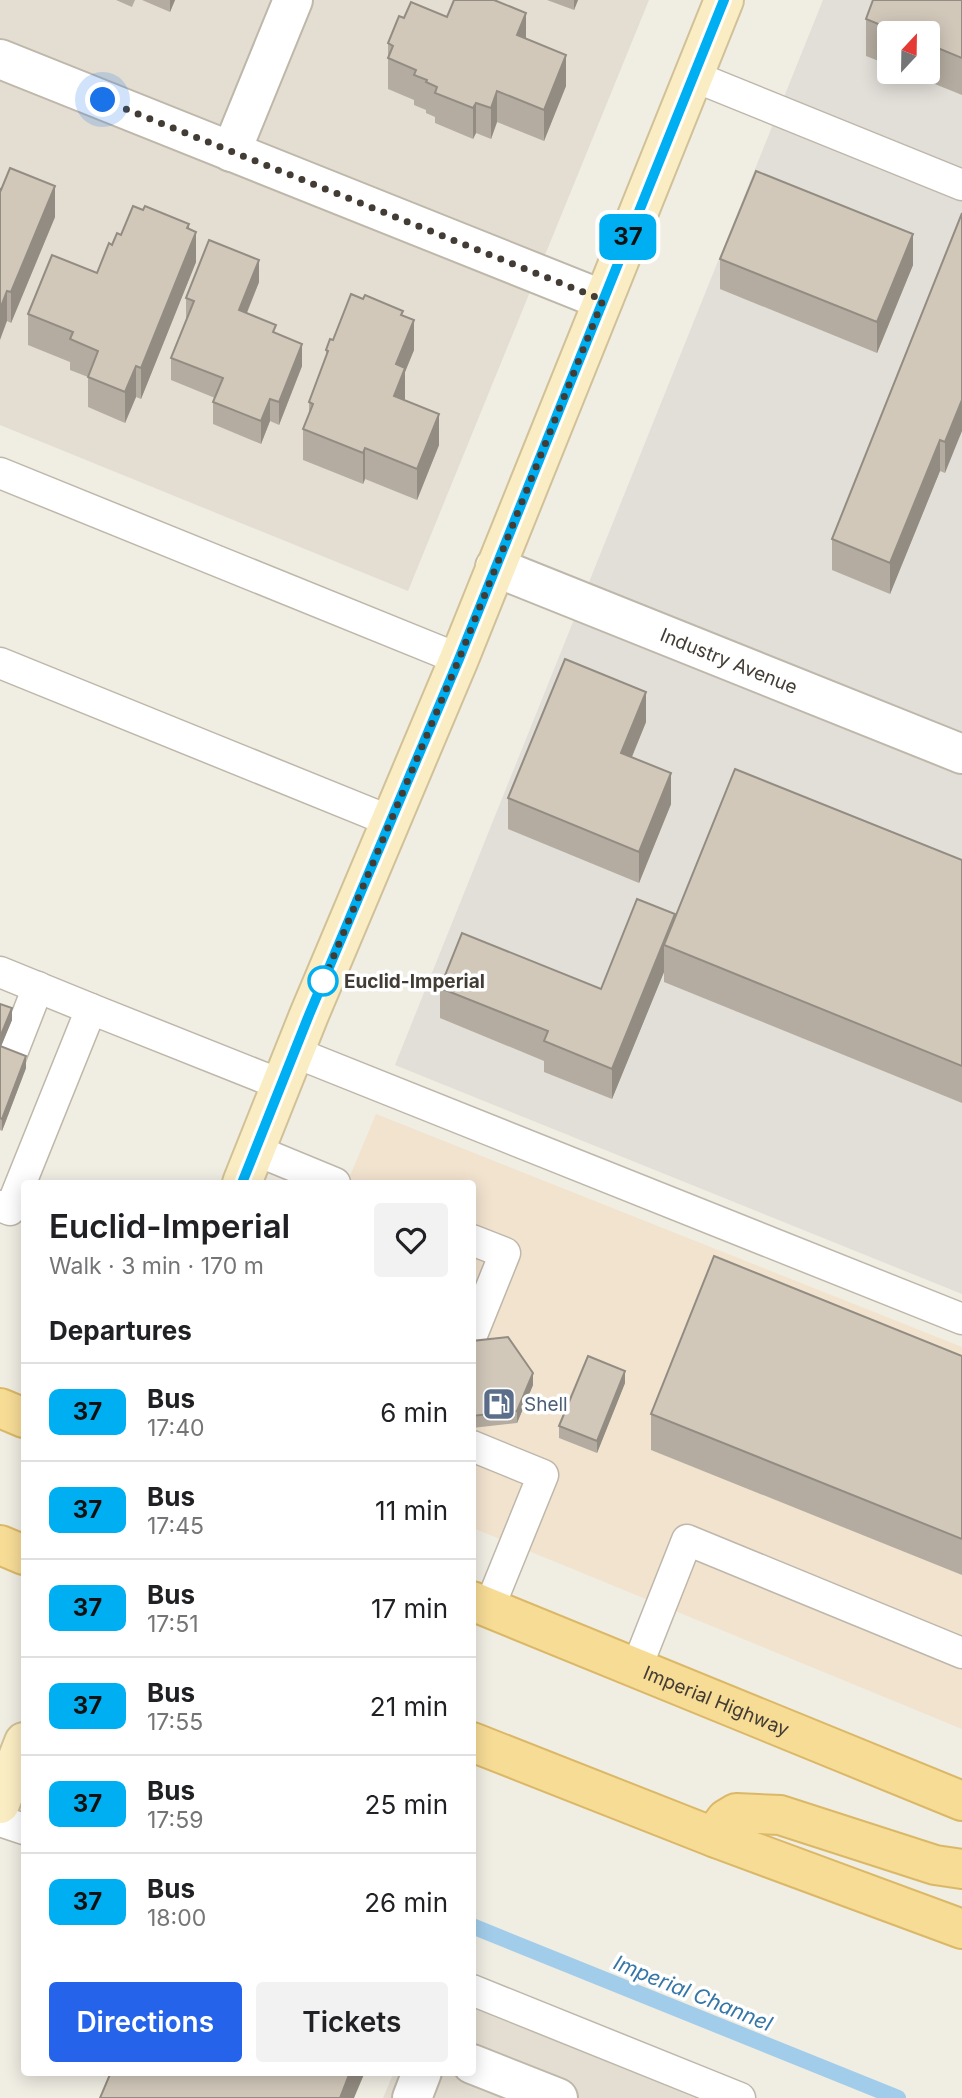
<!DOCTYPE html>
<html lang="en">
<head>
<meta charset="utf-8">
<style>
	body { margin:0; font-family:Inter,sans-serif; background:#f2f2f2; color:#202124; height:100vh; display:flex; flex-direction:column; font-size:26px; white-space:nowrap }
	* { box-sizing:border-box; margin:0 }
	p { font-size:23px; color:#757577 }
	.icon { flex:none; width:38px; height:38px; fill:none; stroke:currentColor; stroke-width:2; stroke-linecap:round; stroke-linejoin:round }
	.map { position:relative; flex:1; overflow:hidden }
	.side { position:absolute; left:21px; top:1180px; width:455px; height:896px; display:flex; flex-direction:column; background:#fff; border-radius:7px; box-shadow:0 4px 18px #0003 }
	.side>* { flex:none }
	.badge { padding:0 14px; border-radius:10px; font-size:24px; line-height:46px }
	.needle { width:46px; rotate:22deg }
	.fabs { position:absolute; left:877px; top:21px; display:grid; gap:14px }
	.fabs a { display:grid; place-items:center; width:63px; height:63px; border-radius:7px; background:#fff; box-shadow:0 4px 18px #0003; font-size:35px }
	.you { position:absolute; width:35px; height:35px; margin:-18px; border:5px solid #fff; border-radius:50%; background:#1a73e8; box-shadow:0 0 0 10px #1a73e833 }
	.map>.badge { position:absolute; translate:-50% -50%; box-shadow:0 0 0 4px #fff }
	h2 { padding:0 28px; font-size:26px; line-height:63px }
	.round { display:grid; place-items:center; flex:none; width:74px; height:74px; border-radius:7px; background:#f2f2f2 }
	.overview { display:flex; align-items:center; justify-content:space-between; height:119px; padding:0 28px }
	h1 { font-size:33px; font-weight:600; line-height:52px }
	.action { display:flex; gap:14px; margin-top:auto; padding:14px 28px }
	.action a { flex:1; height:80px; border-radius:7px; background:#2563eb; color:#fff; font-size:28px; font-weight:600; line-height:80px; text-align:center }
	.action a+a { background:#f2f2f2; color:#202124 }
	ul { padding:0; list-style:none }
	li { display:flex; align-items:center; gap:21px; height:98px; padding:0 28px; border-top:2px solid #e0e0e0 }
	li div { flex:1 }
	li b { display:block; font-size:26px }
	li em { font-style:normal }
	li .badge { min-width:77px; font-weight:700; text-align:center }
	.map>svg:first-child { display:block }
	.residential { fill:#e4ded2 }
	.commercial { fill:#f2e3cf }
	.industrial { fill:#e2ded8; fill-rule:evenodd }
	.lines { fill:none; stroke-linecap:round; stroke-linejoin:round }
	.stream { stroke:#a2cdea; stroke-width:16 }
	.service-casing { stroke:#beb7aa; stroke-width:33 }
	.minor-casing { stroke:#beb7aa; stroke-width:42 }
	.secondary-casing { stroke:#d1c198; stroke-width:42 }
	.primary-casing { stroke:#dbb867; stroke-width:42 }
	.service { stroke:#fff; stroke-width:30 }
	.minor { stroke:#fff; stroke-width:38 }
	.secondary { stroke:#fbedc3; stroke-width:38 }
	.primary { stroke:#f7dc96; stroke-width:38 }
	.wall { fill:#b4aca0 }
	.shaded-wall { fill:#928c82 }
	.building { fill:#d1c8ba; stroke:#928c82; stroke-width:2 }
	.line-casing { stroke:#fff; stroke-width:16 }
	.line { stroke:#00aff2; stroke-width:10 }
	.walk { stroke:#423c34; stroke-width:7; stroke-dasharray:0 12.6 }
	.stop-dot { fill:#fff; stroke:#00aff2; stroke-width:3.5 }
	.labels { text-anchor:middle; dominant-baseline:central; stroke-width:7; stroke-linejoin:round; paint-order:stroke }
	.street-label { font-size:19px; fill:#423c34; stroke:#fff }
	.stop-label { font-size:19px; font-weight:bold; fill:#423c34; stroke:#fff; text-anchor:start }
	.service-label { font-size:19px; fill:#4e5e75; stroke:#fff; text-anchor:start }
	.water-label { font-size:21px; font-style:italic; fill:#3576a6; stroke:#fff }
</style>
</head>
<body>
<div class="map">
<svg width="962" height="2098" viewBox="0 0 962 2098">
	<rect width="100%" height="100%" fill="#f0ede3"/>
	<g class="residential">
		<polygon points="0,0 649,0 408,591 0,425"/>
		<polygon points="473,2007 695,2098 383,2098 394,2072 472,2072"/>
	</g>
	<polygon class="commercial" points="376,1114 962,1347 962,1729 473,1528 472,1183 347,1183"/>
	<path class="industrial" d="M823 0H962V1294L395 1065ZM889 33H928V72H889Z"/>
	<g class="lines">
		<polyline class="stream" points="472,1926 898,2098"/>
		<defs>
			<g id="service">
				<polyline points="693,76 962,185"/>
				<polyline points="0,473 459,659"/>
				<polyline points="0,663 390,821"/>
				<polyline points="0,972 91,1009"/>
				<polyline points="294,1052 962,1319"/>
				<polyline points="9,1061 38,987"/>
				<polyline points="255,1150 335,1183"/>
				<polyline points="0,1206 10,1210 91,1009 282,1085"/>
				<polyline points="472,1240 505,1253 472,1335"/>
				<polyline points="472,1446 543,1475 489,1608"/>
				<polyline points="636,1669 687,1540 962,1653"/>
				<polyline points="0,1821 24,1829"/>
				<polyline points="472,1990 740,2098"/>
			</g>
			<g id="minor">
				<polyline points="0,59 603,300"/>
				<polyline points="231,152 293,0"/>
				<path id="s1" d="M495 567 962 754"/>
				<polyline points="472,2064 558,2098"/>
				<polyline points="412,2098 422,2072"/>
			</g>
			<g id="secondary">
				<polyline points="242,1183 309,1015 459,659 724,0"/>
				<polyline points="0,1804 24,1742"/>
			</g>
			<g id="primary">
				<polyline points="0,1408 24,1418"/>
				<polyline points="0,1545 24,1555"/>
				<path id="s2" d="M472 1601 962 1801"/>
				<polyline points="472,1742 716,1838 962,1929"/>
				<polyline points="716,1838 720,1827 726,1819 736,1813 780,1815 935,1865 962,1869"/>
			</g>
		</defs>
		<use href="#service" class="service-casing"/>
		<use href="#minor" class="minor-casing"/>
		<use href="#secondary" class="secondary-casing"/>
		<use href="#primary" class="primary-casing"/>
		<use href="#service" class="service"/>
		<use href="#minor" class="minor"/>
		<use href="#secondary" class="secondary"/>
		<use href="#primary" class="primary"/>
	</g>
	<g class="wall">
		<polygon points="116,0 135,0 132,7"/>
		<polygon points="142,0 175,0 170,12"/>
		<polygon points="547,0 578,0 574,10"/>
		<polygon points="962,0 962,95 905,72 928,72 928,33 889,33 889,65 866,56 866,19"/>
		<polygon points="447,17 526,39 566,86 544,141 497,122 491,139 476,133 473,139 435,123 435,117 426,113 426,110 414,105 414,100 388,89 388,43 404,18"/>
		<polygon points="0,189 55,217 11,323 7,321"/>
		<polygon points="143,210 189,229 196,262 141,399 136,397 125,423 88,407 88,377 70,370 70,362 28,345 28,314 97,273 112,245"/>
		<polygon points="962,213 945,473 940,471 890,594 832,570 832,539"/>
		<polygon points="720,259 913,265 877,353 720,289"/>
		<polygon points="259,282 247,313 276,333 302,366 279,425 270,421 261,444 213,424 213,402 215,398 171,380 171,358 186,320 186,298"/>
		<polygon points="403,315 414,350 405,372 405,400 439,445 417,500 365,479 363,484 303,460 303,429 309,416 309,402 326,358 326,350"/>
		<polygon points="646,722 632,757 671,804 639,883 508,829 508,798"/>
		<polygon points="962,860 962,1103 664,982 664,972 612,1099 544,1072 544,1061 440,1018 440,988 601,989 675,918"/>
		<polygon points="0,1004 12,1020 1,1046 26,1068 2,1131 0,1130"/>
		<polygon points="472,1341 533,1385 517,1423 472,1428"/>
		<polygon points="962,1356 962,1575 651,1450 651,1414"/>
		<polygon points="625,1383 597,1453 559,1438 559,1426"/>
	</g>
	<g class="shaded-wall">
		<polygon points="170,0 175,0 170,12"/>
		<polygon points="574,0 578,0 574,10"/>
		<polygon points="526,13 526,44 517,35"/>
		<polygon points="566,55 566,86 544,141 544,110"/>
		<polygon points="497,91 497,122 491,139 491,108"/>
		<polygon points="476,103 476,133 473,139 473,108"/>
		<polygon points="55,186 55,217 11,323 11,292"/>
		<polygon points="189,224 189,249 196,232 196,262 141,399 141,368"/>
		<polygon points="913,234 913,265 877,353 877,322"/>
		<polygon points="259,260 259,282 239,332 239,310"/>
		<polygon points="7,291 7,321 0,340 0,309"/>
		<polygon points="414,320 414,350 405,372 405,399 394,427 394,396 396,364"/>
		<polygon points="302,344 302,366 279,425 279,402"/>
		<polygon points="136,366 136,397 125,423 125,392"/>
		<polygon points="270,399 270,421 261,444 261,421"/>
		<polygon points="962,400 962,431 945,473 945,442"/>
		<polygon points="439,414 439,445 417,500 417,469"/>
		<polygon points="940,440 940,471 890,594 890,563"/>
		<polygon points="365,448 365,479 363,484 363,453"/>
		<polygon points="646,692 646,722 621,783 621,753"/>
		<polygon points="671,773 671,804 639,883 639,852"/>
		<polygon points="675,914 675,945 664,945 664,972 612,1099 612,1069"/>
		<polygon points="12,1008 12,1020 0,1049 0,1037"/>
		<polygon points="26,1056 26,1068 2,1131 2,1119"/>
		<polygon points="476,1246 476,1277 472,1285 472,1254"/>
		<polygon points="625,1371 625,1383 597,1453 597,1441"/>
		<polygon points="533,1373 533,1385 517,1423 517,1411"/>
		<polygon points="350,2072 365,2072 354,2098 340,2098"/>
	</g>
	<g class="building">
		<polygon points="454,0 494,0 526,13 517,35 566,55 544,110 497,91 491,108 476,103 473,108 435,93 437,87 426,82 427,80 414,75 416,70 388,58 393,46 388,43 399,16 404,18 411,2 447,17"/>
		<polygon points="873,0 962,0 962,58 928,44 928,33 900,33 866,19"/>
		<polygon points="10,168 55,186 11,292 7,291 0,309 0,189 1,190"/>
		<polygon points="756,171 913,234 877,322 720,259"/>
		<polygon points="133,206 143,210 145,206 189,224 187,228 196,232 141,368 136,366 125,392 88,377 98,351 70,339 73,332 28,314 52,255 97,273 109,243 112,245 117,233 121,235"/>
		<polygon points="962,213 962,400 945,442 940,440 890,563 832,539"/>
		<polygon points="209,240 259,260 239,310 276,325 273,332 302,344 279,402 270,399 261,421 213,402 223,378 171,358 194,301 186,298"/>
		<polygon points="351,294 363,299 365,295 403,311 401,315 414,320 396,364 405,368 394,396 439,414 417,469 365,448 363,453 303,429 313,404 309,402 328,351 326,350 330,339 333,340"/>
		<polygon points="565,659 646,692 621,753 671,773 639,852 508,798"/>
		<polygon points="735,769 962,860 962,1066 664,945"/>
		<polygon points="637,899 675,914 612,1069 544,1041 548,1031 440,988 462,933 601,989"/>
		<polygon points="0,1004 12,1008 0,1037"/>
		<polygon points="0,1046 26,1056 2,1119 0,1118"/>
		<polygon points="714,1256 962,1356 962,1539 651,1414"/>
		<polygon points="508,1337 533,1373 517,1411 472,1416 472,1341"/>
		<polygon points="588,1356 625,1371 597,1441 559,1426"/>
		<polygon points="111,2072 350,2072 340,2098 100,2098"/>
	</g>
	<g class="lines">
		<defs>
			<polyline id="line" points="242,1183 309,1015 459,659 724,0"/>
		</defs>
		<use href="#line" class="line-casing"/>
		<use href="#line" class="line"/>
		<polyline class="walk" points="103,100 603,300 459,659 319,991 323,981"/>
	</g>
	<defs>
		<symbol id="fuel-square" viewBox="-11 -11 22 22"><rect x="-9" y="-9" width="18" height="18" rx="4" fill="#5c6f8a" stroke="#fff"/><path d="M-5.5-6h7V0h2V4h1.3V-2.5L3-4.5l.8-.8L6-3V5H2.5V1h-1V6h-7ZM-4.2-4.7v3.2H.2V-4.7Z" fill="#fff"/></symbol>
	</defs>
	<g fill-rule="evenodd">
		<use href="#fuel-square" x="480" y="1385" width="38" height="38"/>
	</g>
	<circle class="stop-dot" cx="323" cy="981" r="14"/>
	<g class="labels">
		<g class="street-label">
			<text stroke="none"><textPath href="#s1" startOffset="252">Industry Avenue</textPath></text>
			<text stroke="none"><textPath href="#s2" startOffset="264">Imperial Highway</textPath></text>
		</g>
		<g class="stop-label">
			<text x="344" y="981">Euclid-Imperial</text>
		</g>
		<g class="service-label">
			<text x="524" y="1404">Shell</text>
		</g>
		<g class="water-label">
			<text transform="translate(693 1993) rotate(22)">Imperial Channel</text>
		</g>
	</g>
</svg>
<div class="fabs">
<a><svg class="needle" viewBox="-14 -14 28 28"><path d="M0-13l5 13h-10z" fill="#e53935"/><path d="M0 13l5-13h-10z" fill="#757577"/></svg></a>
</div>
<div class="you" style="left:103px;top:100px"></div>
<b class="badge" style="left:628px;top:237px;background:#00aff2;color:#111">37</b>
<section class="side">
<div class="overview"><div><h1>Euclid-Imperial</h1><p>Walk · 3 min · 170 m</p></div><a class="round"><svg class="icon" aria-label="heart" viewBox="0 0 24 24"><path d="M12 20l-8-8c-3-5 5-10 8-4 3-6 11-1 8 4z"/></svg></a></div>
<h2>Departures</h2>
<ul>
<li><span class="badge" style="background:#00aff2;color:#111">37</span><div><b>Bus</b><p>17:40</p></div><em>6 min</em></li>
<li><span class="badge" style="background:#00aff2;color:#111">37</span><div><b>Bus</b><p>17:45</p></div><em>11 min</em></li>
<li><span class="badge" style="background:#00aff2;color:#111">37</span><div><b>Bus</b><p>17:51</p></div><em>17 min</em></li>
<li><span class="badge" style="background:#00aff2;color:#111">37</span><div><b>Bus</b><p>17:55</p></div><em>21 min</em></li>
<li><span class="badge" style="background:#00aff2;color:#111">37</span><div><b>Bus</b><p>17:59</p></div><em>25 min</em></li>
<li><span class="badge" style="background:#00aff2;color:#111">37</span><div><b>Bus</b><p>18:00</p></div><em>26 min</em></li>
</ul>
<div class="action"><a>Directions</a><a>Tickets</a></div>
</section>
</div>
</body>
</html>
